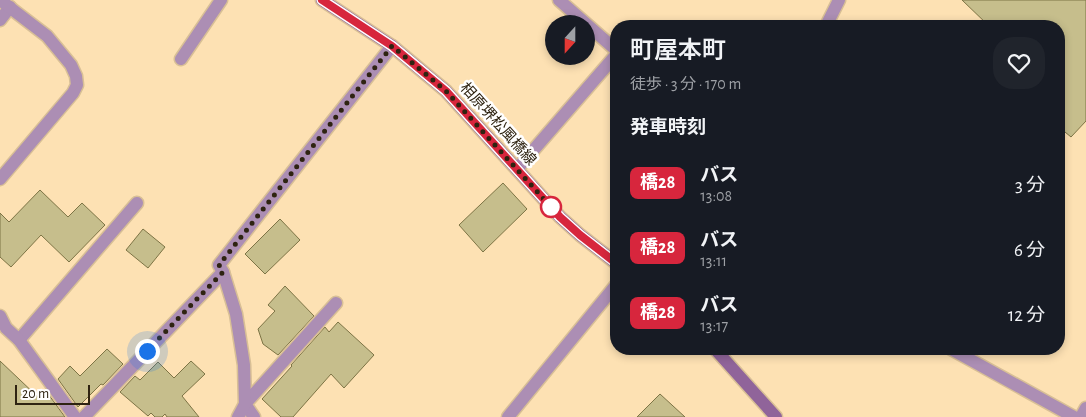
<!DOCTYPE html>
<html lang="ja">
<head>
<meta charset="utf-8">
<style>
	body { margin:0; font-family:"Alegreya Sans","Noto Sans JP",sans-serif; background:#20242c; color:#f1f3f6; height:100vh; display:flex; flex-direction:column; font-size:19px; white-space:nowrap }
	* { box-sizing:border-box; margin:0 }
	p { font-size:16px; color:#9ea1a6 }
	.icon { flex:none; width:28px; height:28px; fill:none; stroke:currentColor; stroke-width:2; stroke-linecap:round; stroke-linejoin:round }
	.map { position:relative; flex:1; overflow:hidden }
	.panel { position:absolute; left:610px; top:20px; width:455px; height:335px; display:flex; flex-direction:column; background:#171b24; border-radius:20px; box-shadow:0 2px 8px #0003 }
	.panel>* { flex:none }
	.badge { padding:0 10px; border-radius:8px; font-size:18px; line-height:32px }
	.needle { width:32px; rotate:201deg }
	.fabs { position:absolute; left:545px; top:15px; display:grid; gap:10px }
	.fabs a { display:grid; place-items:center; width:50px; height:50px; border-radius:50%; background:#171b24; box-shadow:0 2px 8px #0003; font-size:25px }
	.scale { position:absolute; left:15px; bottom:12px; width:75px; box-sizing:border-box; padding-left:5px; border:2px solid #2e2311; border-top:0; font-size:14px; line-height:18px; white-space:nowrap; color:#2e2311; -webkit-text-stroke:4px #fff; paint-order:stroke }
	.you { position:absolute; width:25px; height:25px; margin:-12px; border:4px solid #fff; border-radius:50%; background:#1a73e8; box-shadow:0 0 0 8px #1a73e833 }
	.map>.badge { position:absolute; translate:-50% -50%; box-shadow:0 0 0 2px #fff }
	h2 { padding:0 20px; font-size:19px; line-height:45px }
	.round { display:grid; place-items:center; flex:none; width:52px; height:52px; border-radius:20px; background:#20242c }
	.headline { display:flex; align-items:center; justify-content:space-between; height:85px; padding:0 20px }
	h1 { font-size:24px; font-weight:600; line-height:38px }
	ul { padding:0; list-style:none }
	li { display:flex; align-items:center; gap:15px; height:65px; padding:0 20px }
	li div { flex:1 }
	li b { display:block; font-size:19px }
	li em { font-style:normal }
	li .badge { min-width:55px; font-weight:700; text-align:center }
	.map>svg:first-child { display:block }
	.building { fill:#c6be8c; stroke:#7d7445 }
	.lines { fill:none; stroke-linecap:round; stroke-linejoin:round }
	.lane-casing { stroke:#d8bf96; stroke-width:15 }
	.street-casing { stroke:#d8bf96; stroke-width:15 }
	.secondary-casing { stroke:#d8bf96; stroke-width:15 }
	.lane { stroke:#ac8eb4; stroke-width:12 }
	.street { stroke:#ac8eb4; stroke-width:12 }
	.secondary { stroke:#90649a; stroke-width:12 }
	.line-casing { stroke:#fff; stroke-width:11 }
	.line { stroke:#d7263d; stroke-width:8 }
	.walk { stroke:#2e2311; stroke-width:5; stroke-dasharray:0 9 }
	.stop-dot { fill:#fff; stroke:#d7263d; stroke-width:2.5 }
	.labels { text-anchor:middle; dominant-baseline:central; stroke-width:5; stroke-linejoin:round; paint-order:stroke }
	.street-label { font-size:15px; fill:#2e2311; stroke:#fff }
</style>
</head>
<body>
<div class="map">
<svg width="1086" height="417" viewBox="0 0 1086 417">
	<rect width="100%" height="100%" fill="#fde1b3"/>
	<g class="building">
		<polygon points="962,0 1086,0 1086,121 1071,137 1059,127 1059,26 989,26"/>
		<polygon points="503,183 527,209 483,252 459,225"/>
		<polygon points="40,190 68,217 82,203 105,225 69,262 41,235 11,267 0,257 0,213 9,222"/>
		<polygon points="280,219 300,240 265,274 245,254"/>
		<polygon points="143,229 165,247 148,268 126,250"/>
		<polygon points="285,286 314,316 278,355 263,344 258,329 275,311 268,305"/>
		<polygon points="338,322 374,355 344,388 331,374 293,417 281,417 262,399 292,366 291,365 325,327 329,332"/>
		<polygon points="107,349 123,364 103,385 101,384 78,407 58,379 70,366 80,376"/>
		<polygon points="0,361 39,398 46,391 65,417 0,417"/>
		<polygon points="191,361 205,374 182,396 199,417 167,417 165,414 162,417 155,417 151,413 148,416 120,392 135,376 140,380 158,362 174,378"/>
		<polygon points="660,394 685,417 637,417"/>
	</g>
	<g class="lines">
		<defs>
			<g id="lane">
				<polyline points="559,0 616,50"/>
				<polyline points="0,20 10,7"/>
				<polyline points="181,59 221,0"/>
				<polyline points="517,169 616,55"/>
				<polyline points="0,179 73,93 77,85 76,76 71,65 47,36 0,0"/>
				<polyline points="19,340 137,203"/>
				<polyline points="84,417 223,272"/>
				<polyline points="254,417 245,404 336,303"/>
				<polyline points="508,417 616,285"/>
				<polyline points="1081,417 1086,408"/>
			</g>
			<g id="street">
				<polyline points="826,26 839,0"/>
				<polyline points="0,316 6,328 19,340 75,417"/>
				<polyline points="951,349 1074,417"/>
				<polyline points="238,417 245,404 244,365 236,314 223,272 219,265 392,46"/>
			</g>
			<g id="secondary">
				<polyline points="322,0 392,46 446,91 560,217 580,235 616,263"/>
				<polyline points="715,349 776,417"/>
			</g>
		</defs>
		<use href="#lane" class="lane-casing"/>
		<use href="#street" class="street-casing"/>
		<use href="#secondary" class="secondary-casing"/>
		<use href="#lane" class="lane"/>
		<use href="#street" class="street"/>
		<use href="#secondary" class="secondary"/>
	</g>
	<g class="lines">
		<defs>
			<polyline id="line" points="322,0 392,46 446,91 560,217 580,235 616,263"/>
		</defs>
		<use href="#line" class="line-casing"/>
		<use href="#line" class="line"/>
		<polyline class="walk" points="147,351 223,272 219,265 392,46 446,91 552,208 551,207"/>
	</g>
	<circle class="stop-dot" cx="551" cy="207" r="10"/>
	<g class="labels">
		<g class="street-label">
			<text transform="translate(498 124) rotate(48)">相原堺松風橋線</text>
		</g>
	</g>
</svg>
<div class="fabs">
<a><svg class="needle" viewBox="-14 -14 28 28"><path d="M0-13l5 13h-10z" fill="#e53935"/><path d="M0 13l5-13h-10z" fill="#9ea1a6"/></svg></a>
</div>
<div class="scale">20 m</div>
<div class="you" style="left:147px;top:351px"></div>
<section class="panel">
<div class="headline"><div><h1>町屋本町</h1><p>徒歩 · 3 分 · 170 m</p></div><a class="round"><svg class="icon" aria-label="heart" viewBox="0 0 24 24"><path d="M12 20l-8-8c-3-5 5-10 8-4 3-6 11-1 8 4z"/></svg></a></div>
<h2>発車時刻</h2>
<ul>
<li><span class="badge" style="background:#d7263d;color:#fff">橋28</span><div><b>バス</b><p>13:08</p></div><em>3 分</em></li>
<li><span class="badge" style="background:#d7263d;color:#fff">橋28</span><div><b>バス</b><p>13:11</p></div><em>6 分</em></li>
<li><span class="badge" style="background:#d7263d;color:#fff">橋28</span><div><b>バス</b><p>13:17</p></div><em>12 分</em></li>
</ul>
</section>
</div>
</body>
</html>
